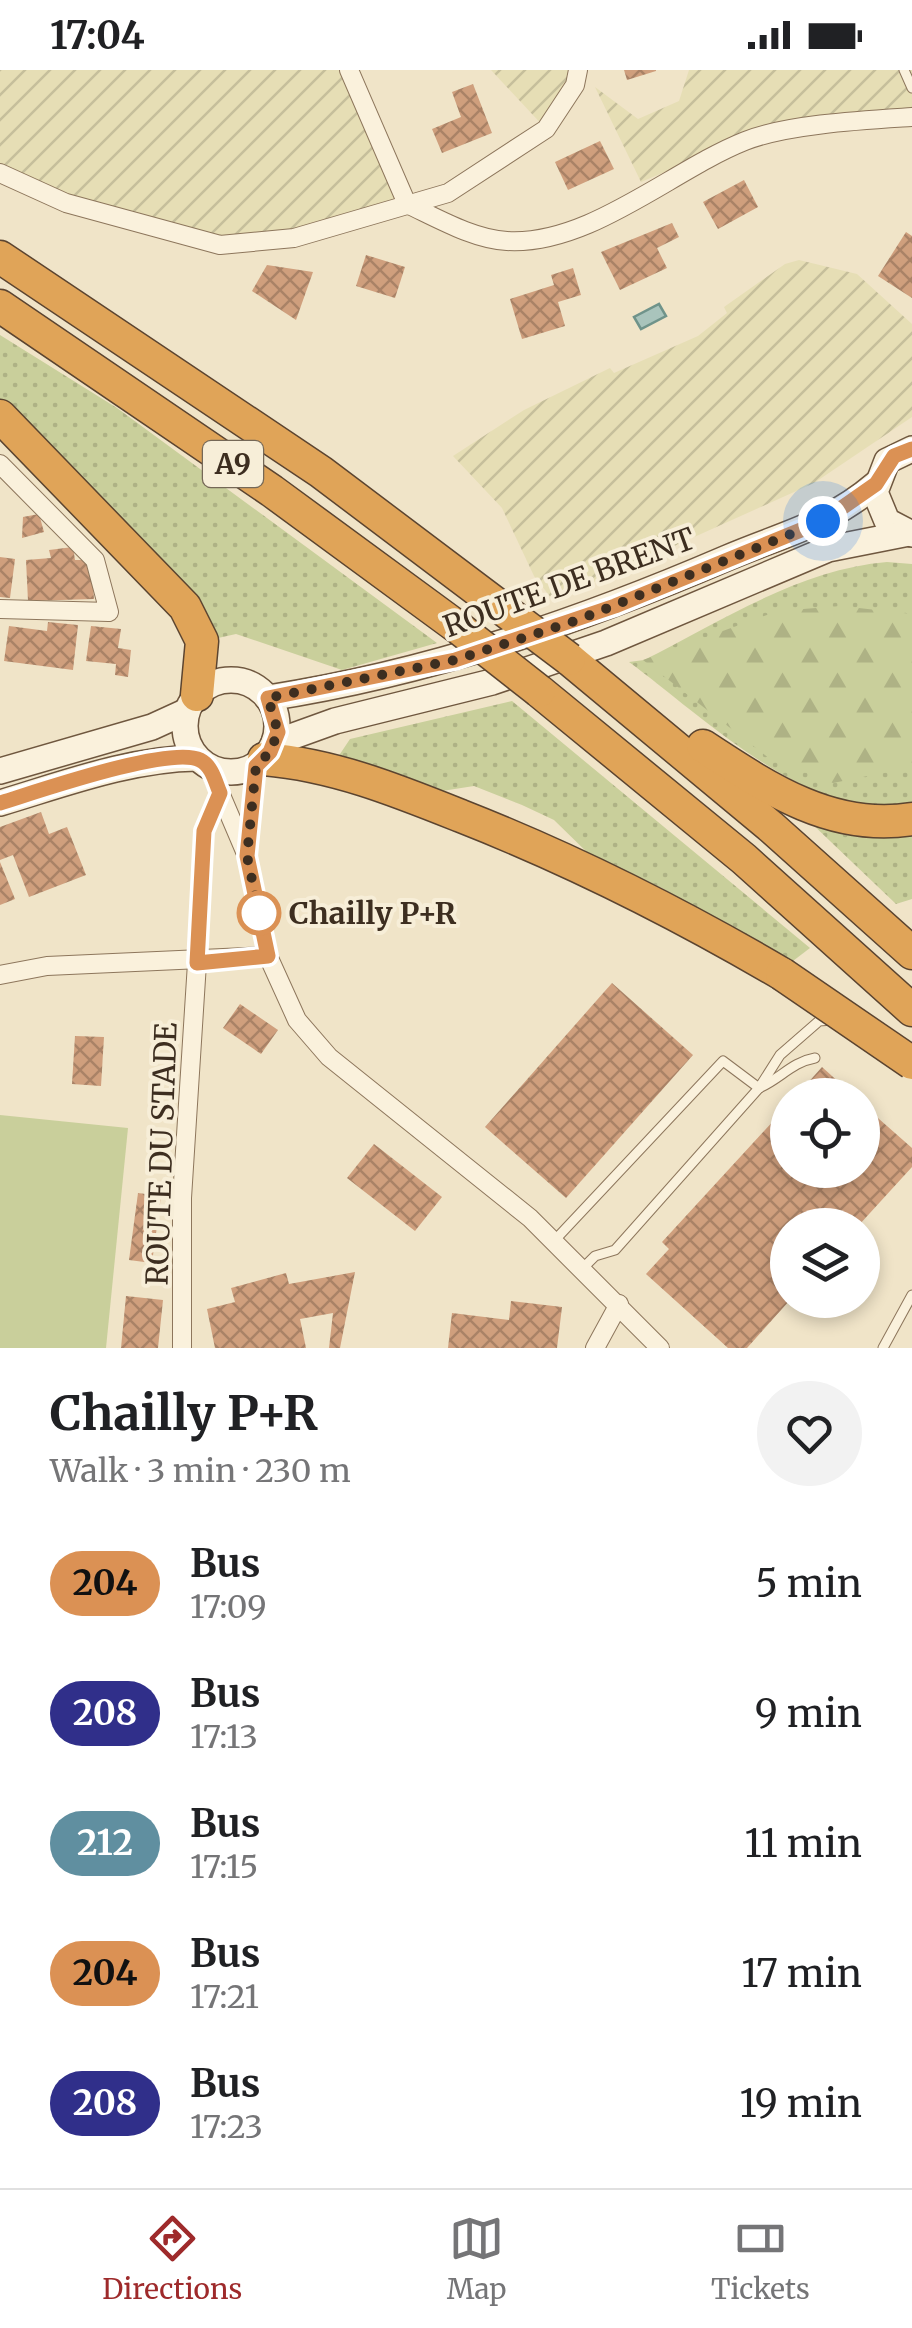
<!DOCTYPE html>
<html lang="en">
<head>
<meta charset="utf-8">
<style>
	body { margin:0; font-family:Merriweather,serif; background:#f2f2f2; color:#202124; height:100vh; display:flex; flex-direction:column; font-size:38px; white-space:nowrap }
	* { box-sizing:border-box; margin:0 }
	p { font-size:32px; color:#757577 }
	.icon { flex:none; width:55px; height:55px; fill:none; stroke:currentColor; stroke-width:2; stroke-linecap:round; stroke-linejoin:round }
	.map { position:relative; height:1278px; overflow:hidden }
	.panel { display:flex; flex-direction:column; background:#fff; flex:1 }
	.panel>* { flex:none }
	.badge { padding:0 20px; border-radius:32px; font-size:35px; line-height:65px }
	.buttons { position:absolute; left:770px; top:1008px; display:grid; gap:20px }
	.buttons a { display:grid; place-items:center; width:110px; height:110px; border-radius:50%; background:#fff; box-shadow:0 5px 15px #0003; font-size:50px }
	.you { position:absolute; width:50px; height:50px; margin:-25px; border:8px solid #fff; border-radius:50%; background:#1a73e8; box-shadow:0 0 0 15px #1a73e833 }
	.map>.badge { position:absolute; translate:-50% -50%; box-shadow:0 0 0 5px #fff }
	.round { display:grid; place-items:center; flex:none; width:105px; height:105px; border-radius:52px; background:#f2f2f2 }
	.summary { display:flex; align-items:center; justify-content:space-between; height:170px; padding:0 50px }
	h1 { font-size:48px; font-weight:700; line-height:75px }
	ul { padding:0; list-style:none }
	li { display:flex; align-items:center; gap:30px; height:130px; padding:0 50px }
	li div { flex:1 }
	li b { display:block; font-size:38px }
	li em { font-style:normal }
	li .badge { min-width:110px; font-weight:700; text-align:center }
	.status { display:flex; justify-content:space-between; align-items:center; height:70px; padding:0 50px; background:#fff; direction:ltr }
	.status svg { height:28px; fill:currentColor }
	.tabs { display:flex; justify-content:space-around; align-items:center; height:140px; border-top:2px solid #e0e0e0; background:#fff; font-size:28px; color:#757577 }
	.tabs a { display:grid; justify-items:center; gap:5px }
	.tabs .selected { color:#9e2a2b }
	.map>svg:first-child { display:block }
	.farmland { fill:url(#farmland-furrows) }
	.grass { fill:url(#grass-dots) }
	.forest { fill:url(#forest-firs) }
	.garden { fill:#c9cf9b }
	.water { fill:url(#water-ripples); stroke:#6f938a; stroke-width:2.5 }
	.building { fill:url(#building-cross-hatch) }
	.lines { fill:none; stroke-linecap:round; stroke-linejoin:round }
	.service-casing { stroke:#8d765c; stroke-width:11 }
	.minor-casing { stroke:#8d765c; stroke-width:20 }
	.secondary-casing { stroke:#6f573f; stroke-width:28 }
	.motorway-casing { stroke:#5b4430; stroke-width:35 }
	.service { stroke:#faf1dc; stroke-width:9 }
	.minor { stroke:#faf1dc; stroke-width:18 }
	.secondary { stroke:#faf1dc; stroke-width:25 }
	.motorway { stroke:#e0a458; stroke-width:32 }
	.motorway-bridge-casing { stroke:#5b4430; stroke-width:35; stroke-linecap:butt }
	.motorway-bridge { stroke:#e0a458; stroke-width:32 }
	.line-casing { stroke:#fff; stroke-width:22 }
	.line { stroke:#db9154; stroke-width:15 }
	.walk { stroke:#3d2e20; stroke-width:10; stroke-dasharray:0 18 }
	.stop-dot { fill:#fff; stroke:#db9154; stroke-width:5 }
	.labels { text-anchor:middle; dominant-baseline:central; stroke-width:8; stroke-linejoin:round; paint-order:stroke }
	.shield { fill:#f7eed8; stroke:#756857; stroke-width:2.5 }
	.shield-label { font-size:28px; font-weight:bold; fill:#3d2e20 }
	.street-label { font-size:30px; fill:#3d2e20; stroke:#f7eed8 }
	.stop-label { font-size:30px; font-weight:bold; fill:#3d2e20; stroke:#f7eed8; text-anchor:start }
</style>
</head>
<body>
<div class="status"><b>17:04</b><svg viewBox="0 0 49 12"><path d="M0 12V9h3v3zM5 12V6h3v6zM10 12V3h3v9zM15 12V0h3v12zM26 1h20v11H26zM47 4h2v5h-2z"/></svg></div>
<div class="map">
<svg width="912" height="1278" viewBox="0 0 912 1278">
	<defs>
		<pattern id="farmland-furrows" width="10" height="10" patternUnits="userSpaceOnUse" patternTransform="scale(2.5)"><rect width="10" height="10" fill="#e6deb5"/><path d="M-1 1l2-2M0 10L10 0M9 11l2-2" fill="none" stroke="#c6bf9b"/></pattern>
		<pattern id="grass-dots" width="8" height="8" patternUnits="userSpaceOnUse" patternTransform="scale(2.5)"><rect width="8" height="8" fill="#c9cf9b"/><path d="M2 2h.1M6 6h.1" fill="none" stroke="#aeb285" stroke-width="1.8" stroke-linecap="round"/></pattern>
		<pattern id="forest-firs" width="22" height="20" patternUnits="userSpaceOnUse" patternTransform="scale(2.5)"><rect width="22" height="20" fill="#c9cf9b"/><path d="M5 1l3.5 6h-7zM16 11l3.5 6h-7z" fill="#aeb285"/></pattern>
		<pattern id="water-ripples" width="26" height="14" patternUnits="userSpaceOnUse" patternTransform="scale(2.5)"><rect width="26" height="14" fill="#a9c4bc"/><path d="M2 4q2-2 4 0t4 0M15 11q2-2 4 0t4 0" fill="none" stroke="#8ba098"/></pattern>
		<pattern id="building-cross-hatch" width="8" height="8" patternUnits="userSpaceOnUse" patternTransform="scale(2.5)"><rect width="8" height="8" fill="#cf9f7d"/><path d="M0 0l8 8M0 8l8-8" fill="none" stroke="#a98266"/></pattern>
	</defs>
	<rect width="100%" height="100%" fill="#f0e4c8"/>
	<g class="farmland">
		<polygon points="0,0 344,0 403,140 222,180 0,109"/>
		<polygon points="491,0 578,0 546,59"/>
		<polygon points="689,0 912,0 912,52 758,63 641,112 595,17 638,49 679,31"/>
		<polygon points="799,190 857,204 912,254 912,347 814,413 590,514 585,510 574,515 575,520 552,529 534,506 502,438 453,386 524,340 610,298 614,303 698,266 727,243 724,237 785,194"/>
	</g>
	<g class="grass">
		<polygon points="0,265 117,338 437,573 342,600 236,564 218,568 200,529 0,331"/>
		<path d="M887 492 912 494V733C814 757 703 646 629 592L644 590C720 552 800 499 887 492Z"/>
		<polygon points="512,631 810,878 789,894 662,818 596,791 554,750 522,735 474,716 429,723 336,690 350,669"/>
		<polygon points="808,750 912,763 912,829 896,834"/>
	</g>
	<polygon class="forest" points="841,536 912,544 912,697 833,713 770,689 643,590 778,541"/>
	<polygon class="garden" points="0,1045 128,1058 106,1278 0,1278"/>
	<polygon class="water" points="659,234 666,246 641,259 634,247"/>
	<g class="building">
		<polygon points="624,0 656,0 656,1 627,10"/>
		<polygon points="473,14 492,63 442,83 432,59 461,47 452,22"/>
		<polygon points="600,71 614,99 568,120 555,92"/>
		<polygon points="744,110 758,137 718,159 703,132"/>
		<polygon points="672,153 679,167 657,178 667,198 620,220 601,182"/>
		<polygon points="906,162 912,166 912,228 878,206"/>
		<polygon points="366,185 405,197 395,228 356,216"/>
		<polygon points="267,195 313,202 296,250 252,221"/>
		<polygon points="573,198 581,225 558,232 565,256 522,269 510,229 554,215 551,205"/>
		<polygon points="39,444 44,462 22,468 23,447"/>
		<polygon points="73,477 75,490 91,490 94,529 28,531 26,490 51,488 49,480"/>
		<polygon points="0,487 15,489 10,528 0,527"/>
		<polygon points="48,552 78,555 73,600 4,591 9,556 47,561"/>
		<polygon points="91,556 121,559 118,578 131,580 128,607 115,605 116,594 86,591"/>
		<polygon points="41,742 49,764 67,757 86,805 29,827 13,785 0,790 0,757"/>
		<polygon points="0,792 15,829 0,835"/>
		<polygon points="612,913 693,985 566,1128 485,1057"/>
		<polygon points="240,934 278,960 261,984 223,958"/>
		<polygon points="75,966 104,967 101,1016 72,1014"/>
		<polygon points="822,997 853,1025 797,1025"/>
		<polygon points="862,1034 912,1078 912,1097 859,1155 788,1155 790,1230 747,1278 728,1278 646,1204 669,1179 662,1172 788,1035 788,1100 862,1100"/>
		<polygon points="374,1074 442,1127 415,1161 347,1108"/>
		<polygon points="138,1123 161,1126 152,1193 129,1190"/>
		<polygon points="355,1202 340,1278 329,1278 333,1243 300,1249 306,1278 215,1278 207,1239 235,1232 231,1218 286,1203 289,1214"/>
		<polygon points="126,1226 163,1230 158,1278 121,1278"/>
		<polygon points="511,1231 562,1237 557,1278 448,1278 452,1243 509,1250"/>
	</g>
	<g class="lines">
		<defs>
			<g id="service">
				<polyline points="904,0 912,18"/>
				<polyline points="197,892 203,761 218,726"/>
				<path d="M759 1018C780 1009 792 992 815 988"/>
				<polyline points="554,1171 723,991 759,1018"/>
				<polyline points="583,1198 595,1186 615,1180 759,1018 780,985 819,951 833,950"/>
				<polyline points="883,1278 912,1225"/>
			</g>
			<g id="minor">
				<path d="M349 0 407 134C437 148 473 169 507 171 589 176 672 100 745 71 787 54 866 50 912 47"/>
				<polyline points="0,103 66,133 220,175 294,168 448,123 546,59 575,15 578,0"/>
				<polyline points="0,394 95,490 109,542 0,539"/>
				<polyline points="209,697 247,786 268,886 297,950 329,987 530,1148 660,1278"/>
				<polyline points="247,785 256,696"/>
				<polyline points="0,905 47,896 268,886"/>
				<polyline points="182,1278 182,1128 197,893"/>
				<polyline points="595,1278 619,1234"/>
			</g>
			<g id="secondary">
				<polyline points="912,379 887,391 875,422 887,451 912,464"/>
				<circle cx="231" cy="656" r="46"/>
				<path d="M268 628C429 603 578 552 727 488 783 464 828 455 876 414"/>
				<polyline points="274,673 335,651 492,612 606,573 828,479 909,463"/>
				<polyline points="0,701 152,657 187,641"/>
				<path d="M0 733C64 714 129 689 197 688"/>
			</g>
			<g id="motorway">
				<polyline points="0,187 321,402 516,549"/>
				<polyline points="0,236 272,421 460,559"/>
				<polyline points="0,346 185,537 202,571 197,625"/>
				<polyline points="569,589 770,756 912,883"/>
				<polyline points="539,621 744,789 912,940"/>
				<path d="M703 676C767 718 832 762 912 749"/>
				<path d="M264 689C334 695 396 720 461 746 573 790 678 843 782 904"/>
			</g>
		</defs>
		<use href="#service" class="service-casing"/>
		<use href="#minor" class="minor-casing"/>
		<use href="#secondary" class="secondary-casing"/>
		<use href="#motorway" class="motorway-casing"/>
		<use href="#service" class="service"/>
		<use href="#minor" class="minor"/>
		<use href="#secondary" class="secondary"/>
		<use href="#motorway" class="motorway"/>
		<defs>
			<g id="motorway-bridge">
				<polyline points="516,549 569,589"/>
				<polyline points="460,559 539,621"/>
				<polyline points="782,904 912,993"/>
			</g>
		</defs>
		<use href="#motorway-bridge" class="motorway-bridge-casing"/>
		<use href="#motorway-bridge" class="motorway-bridge"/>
	</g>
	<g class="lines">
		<defs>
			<path id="line" d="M0 733C36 722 171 675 200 690 212 696 215 711 220 723L204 761 197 893 268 886 247 786 256 696 270 682 278 662 268 628 455 590 615 536 823 451 876 414 894 386 912 379"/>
		</defs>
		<use href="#line" class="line-casing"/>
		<use href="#line" class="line"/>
		<polyline class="walk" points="259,843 247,786 256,696 270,682 278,662 268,628 455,590 578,550 823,451"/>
	</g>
	<circle class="stop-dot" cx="259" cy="843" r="20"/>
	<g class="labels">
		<rect class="shield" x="203" y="371" width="60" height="46" rx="8"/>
		<g class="shield-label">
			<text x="233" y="394">A9</text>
		</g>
		<g class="street-label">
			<text transform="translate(569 512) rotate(-20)">ROUTE DE BRENT</text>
			<text transform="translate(161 1084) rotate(-88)">ROUTE DU STADE</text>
		</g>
		<g class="stop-label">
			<text x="289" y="843">Chailly P+R</text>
		</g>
	</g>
</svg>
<div class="buttons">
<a><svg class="icon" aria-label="locate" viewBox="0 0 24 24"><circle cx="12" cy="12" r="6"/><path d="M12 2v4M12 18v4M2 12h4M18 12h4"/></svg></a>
<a><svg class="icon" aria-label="layers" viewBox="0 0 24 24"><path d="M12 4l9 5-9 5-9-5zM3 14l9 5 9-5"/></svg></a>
</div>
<div class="you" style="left:823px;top:451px"></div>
</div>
<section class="panel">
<div class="summary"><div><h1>Chailly P+R</h1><p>Walk · 3 min · 230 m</p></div><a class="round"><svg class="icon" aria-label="heart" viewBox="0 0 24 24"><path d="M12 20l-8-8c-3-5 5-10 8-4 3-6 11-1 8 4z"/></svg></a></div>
<ul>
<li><span class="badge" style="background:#db9154;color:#111">204</span><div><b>Bus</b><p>17:09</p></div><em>5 min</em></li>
<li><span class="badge" style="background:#302f8a;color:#fff">208</span><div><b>Bus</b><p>17:13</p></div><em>9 min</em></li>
<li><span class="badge" style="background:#608fa0;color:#fff">212</span><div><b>Bus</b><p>17:15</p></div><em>11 min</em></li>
<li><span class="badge" style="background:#db9154;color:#111">204</span><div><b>Bus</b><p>17:21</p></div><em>17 min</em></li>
<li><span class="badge" style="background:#302f8a;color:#fff">208</span><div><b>Bus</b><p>17:23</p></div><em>19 min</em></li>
</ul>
</section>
<nav class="tabs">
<a class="selected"><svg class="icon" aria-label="directions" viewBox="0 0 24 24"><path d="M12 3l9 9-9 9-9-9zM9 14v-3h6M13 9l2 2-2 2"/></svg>Directions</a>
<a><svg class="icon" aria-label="map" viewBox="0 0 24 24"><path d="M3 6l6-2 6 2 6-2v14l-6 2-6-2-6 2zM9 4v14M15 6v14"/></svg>Map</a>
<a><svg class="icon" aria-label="tickets" viewBox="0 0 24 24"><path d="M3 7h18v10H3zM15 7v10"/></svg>Tickets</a>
</nav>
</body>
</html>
